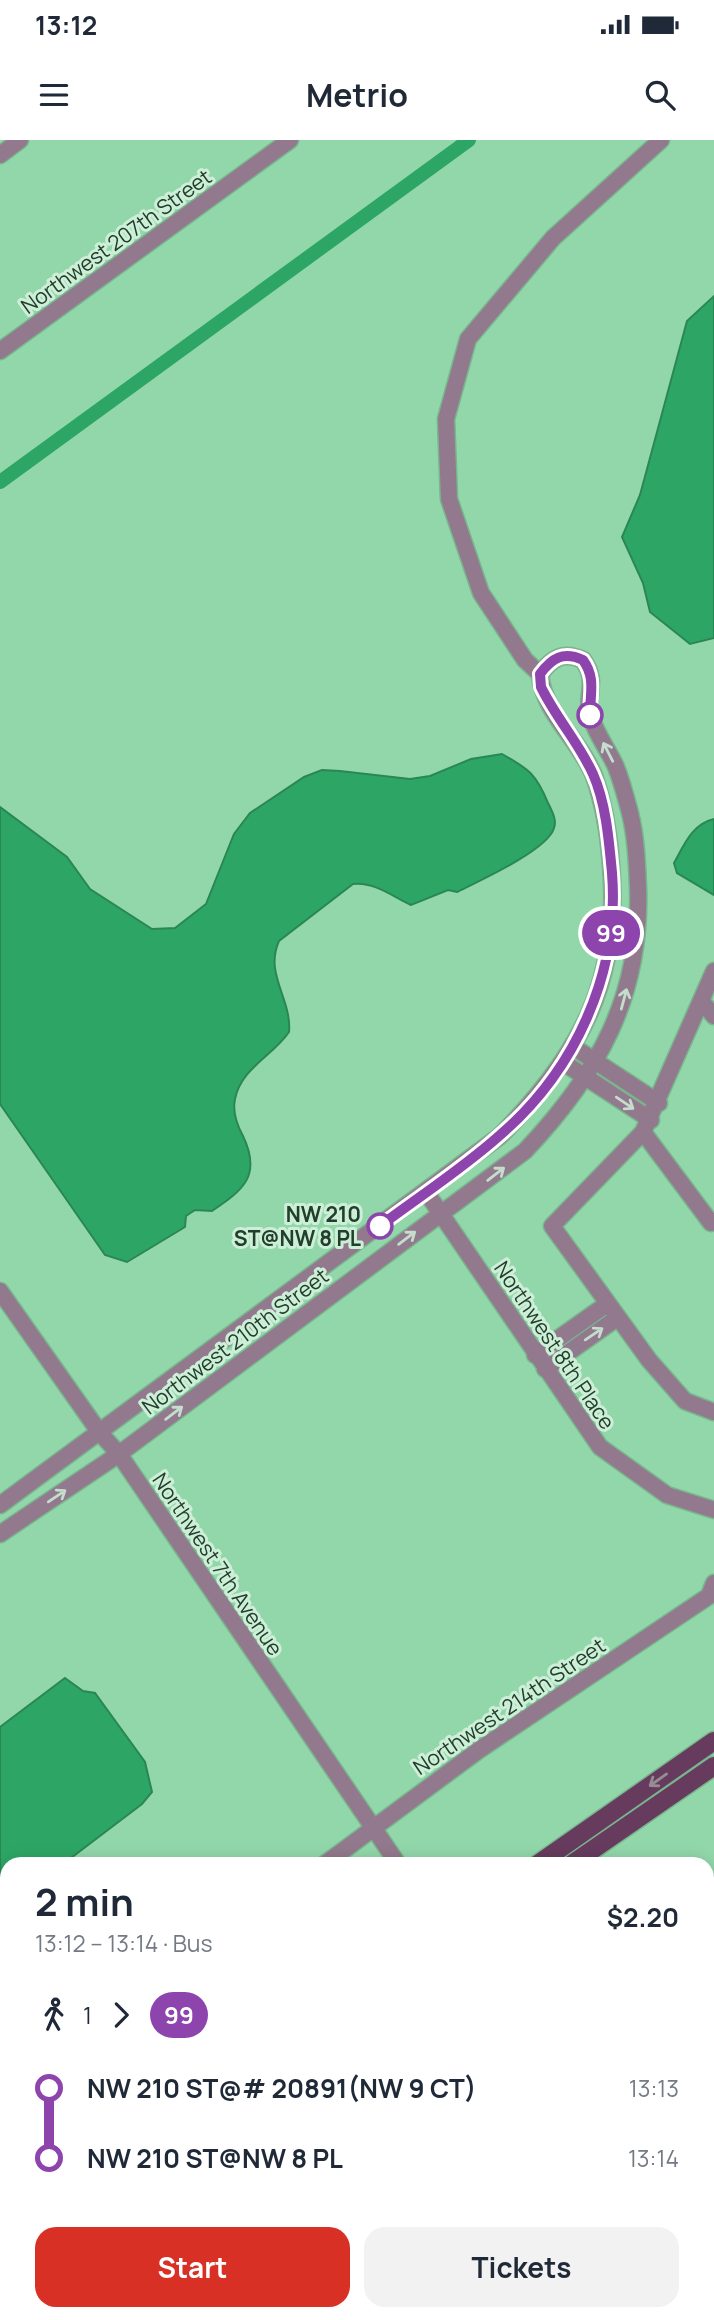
<!DOCTYPE html>
<html lang="en">
<head>
<meta charset="utf-8">
<style>
	body { margin:0; font-family:Manrope,sans-serif; background:#f2f2f3; color:#1f2937; height:100vh; display:flex; flex-direction:column; font-size:26px; white-space:nowrap }
	* { box-sizing:border-box; margin:0 }
	p { font-size:23px; color:#747a83 }
	.icon { flex:none; width:38px; height:38px; fill:none; stroke:currentColor; stroke-width:2; stroke-linecap:round; stroke-linejoin:round }
	.map { position:relative; flex:1; overflow:hidden }
	.panel { position:absolute; left:0px; top:1717px; width:714px; height:464px; display:flex; flex-direction:column; background:#fff; border-radius:21px 21px 0 0; box-shadow:0 4px 18px #0003 }
	.panel>* { flex:none }
	.badge { padding:0 14px; border-radius:23px; font-size:24px; line-height:46px }
	.map>.badge { position:absolute; translate:-50% -50%; box-shadow:0 0 0 4px #fff }
	.legs { display:flex; align-items:center; gap:10px; height:77px; padding:0 35px; font-size:23px }
	.legs p { margin-inline-start:auto }
	.overview { display:flex; align-items:center; justify-content:space-between; height:119px; padding:0 35px }
	h1 { font-size:38px; font-weight:700; line-height:52px }
	.action { display:flex; gap:14px; margin-top:auto; padding:14px 35px }
	.action a { flex:1; height:80px; border-radius:21px; background:#d93025; color:#fff; font-size:28px; font-weight:700; line-height:80px; text-align:center }
	.action a+a { background:#f2f2f3; color:#1f2937 }
	ul { padding:0 35px; list-style:none }
	li { display:flex; align-items:center; gap:24px; height:70px; font-size:26px }
	li i { display:grid; place-items:center; width:10px; height:100%; margin:0 9px; background:currentColor }
	li i::after { content:''; width:18px; height:18px; margin:-9px; border:5px solid; border-radius:50%; background:#fff }
	li p { margin-inline-start:auto }
	li:first-child i { background:linear-gradient(#0000 50%,currentColor 0) }
	li:last-child i { background:linear-gradient(currentColor 50%,#0000 0) }
	.status { display:flex; justify-content:space-between; align-items:center; height:49px; padding:0 35px; background:#fff; direction:ltr }
	.status svg { height:19px; fill:currentColor }
	header { display:flex; justify-content:space-between; align-items:center; height:91px; padding:0 35px; background:#fff; font-size:32px; font-weight:700 }
	.map>svg:first-child { display:block }
	.green { fill:#ed8c74 }
	.water { fill:#2da665; stroke:#2a8754; stroke-width:2 }
	.lines { fill:none; stroke-linecap:round; stroke-linejoin:round }
	.canal { stroke:#2da665; stroke-width:14 }
	.minor-casing { stroke:#79b58e; stroke-width:19 }
	.major-casing { stroke:#79b58e; stroke-width:21 }
	.minor { stroke:#93798d; stroke-width:16 }
	.major { stroke:#673b5e; stroke-width:18 }
	.oneway { stroke:#c4ddcc }
	.oneway2 { stroke:#958c94 }
	.line-1-casing { stroke:#fff; stroke-width:16 }
	.line-1 { stroke:#8e44ad; stroke-width:10 }
	.stop-1-dot { fill:#fff; stroke:#8e44ad; stroke-width:3.5 }
	.labels { text-anchor:middle; dominant-baseline:central; stroke-width:6; stroke-linejoin:round; paint-order:stroke }
	.street-label { font-size:21px; fill:#223e2c; stroke:#cdefd7 }
	.stop-label { font-size:21px; font-weight:bold; fill:#223e2c; stroke:#cdefd7; text-anchor:end }
</style>
</head>
<body>
<div class="status"><b>13:12</b><svg viewBox="0 0 49 12"><path d="M0 12V9h3v3zM5 12V6h3v6zM10 12V3h3v9zM15 12V0h3v12zM26 1h20v11H26zM47 4h2v5h-2z"/></svg></div>
<header><svg class="icon" aria-label="menu" viewBox="0 0 24 24"><path d="M4 6h16M4 12h16M4 18h16"/></svg>Metrio<svg class="icon" aria-label="search" viewBox="0 0 24 24"><circle cx="10" cy="10" r="6"/><path d="M15 15l6 6"/></svg></header>
<div class="map">
<svg width="714" height="2180" viewBox="0 0 714 2180">
	<rect width="100%" height="100%" fill="#92d7aa"/>
	<polygon class="green" points="707,2101 714,2110 714,2180 131,2180 126,2174 707,2174"/>
	<g class="water">
		<polygon points="714,156 714,498 690,504 650,472 643,443 622,397 640,355 687,181"/>
		<path d="M502 614C529 629 536 634 548 663 552 671 557 680 554 688 548 710 477 742 457 752L448 750 411 765C394 757 373 741 353 744L279 801C264 834 292 859 289 892 273 916 241 928 235 959 232 973 237 985 243 996 262 1036 243 1050 212 1071L195 1070 186 1076 185 1087 127 1122 105 1115 0 964V667L67 717 90 749 152 789 175 788 206 764 234 694 250 673 304 637 322 630 340 631 410 639 430 636 471 619Z"/>
		<path d="M714 679V755L677 733 674 723C684 705 692 684 714 679Z"/>
		<polygon points="65,1538 83,1551 95,1553 145,1622 152,1652 142,1664 63,1724 7,1724 7,1766 0,1772 0,1587"/>
	</g>
	<g class="lines">
		<polyline class="canal" points="0,342 469,0"/>
		<defs>
			<g id="minor">
				<polyline points="0,15 20,0"/>
				<polyline points="0,211 290,0"/>
				<polyline points="540,534 525,520 481,453 449,359 446,279 468,199 553,98 661,0"/>
				<polyline points="714,831 643,992 552,1086 649,1220 685,1261 714,1272"/>
				<polyline points="702,862 714,876"/>
				<polyline points="572,906 659,963"/>
				<polyline points="564,923 651,980"/>
				<polyline points="643,992 711,1083 714,1081"/>
				<polyline points="426,1052 600,1307 667,1355 714,1370"/>
				<polyline points="0,1151 100,1293 119,1314 398,1724"/>
				<polyline points="535,1215 607,1164"/>
				<polyline points="545,1229 617,1178"/>
				<path d="M0 1365 500 996C579 916 621 842 611 725 609 697 604 664 594 636 580 600 543 573 540 534 552 518 563 511 583 520 600 544 583 557 592 580 598 597 609 611 616 627 622 642 626 658 630 673 636 697 637 722 638 747 642 856 598 934 525 1011L119 1314 0 1394"/>
				<polyline points="325,1724 479,1610 709,1456 714,1443"/>
				<polyline points="707,1749 714,1744"/>
				<polyline points="707,1972 714,1981"/>
				<polyline points="0,2010 7,2005"/>
			</g>
			<g id="major">
				<polyline points="538,1724 714,1601"/>
				<polyline points="572,1724 714,1626"/>
				<polyline points="0,2110 7,2105"/>
				<polyline points="0,2141 7,2136"/>
			</g>
		</defs>
		<use href="#minor" class="minor-casing"/>
		<use href="#major" class="major-casing"/>
		<use href="#minor" class="minor"/>
		<use href="#major" class="major"/>
	</g>
	<defs><path id="oneway-shaft" d="M-6 0H5M1.5-3L5.5 0L1.5 3" fill="none" stroke-width="1.6" stroke-linecap="round" stroke-linejoin="round" transform="scale(1.75)"/></defs>
	<g class="oneway">
		<use href="#oneway-shaft" transform="translate(608 612) rotate(-117)"/>
		<use href="#oneway-shaft" transform="translate(624 859) rotate(-75)"/>
		<use href="#oneway-shaft" transform="translate(625 963) rotate(34)"/>
		<use href="#oneway-shaft" transform="translate(496 1034) rotate(-38)"/>
		<use href="#oneway-shaft" transform="translate(407 1098) rotate(-37)"/>
		<use href="#oneway-shaft" transform="translate(594 1194) rotate(-34)"/>
		<use href="#oneway-shaft" transform="translate(174 1273) rotate(-37)"/>
		<use href="#oneway-shaft" transform="translate(57 1356) rotate(-34)"/>
	</g>
	<use class="oneway2" href="#oneway-shaft" transform="translate(658 1640) rotate(145)"/>
	<g class="lines">
		<defs>
			<path id="line-1" d="M380 1086C420 1056 462 1029 499 996 575 931 620 833 612 733 609 701 606 663 593 634 579 603 556 578 541 547L540 534C552 518 563 511 583 520 596 538 590 553 590 575"/>
		</defs>
		<use href="#line-1" class="line-1-casing"/>
		<use href="#line-1" class="line-1"/>
	</g>
	<g class="stop-1-dot">
		<circle cx="590" cy="575" r="12"/>
		<circle cx="380" cy="1086" r="12"/>
	</g>
	<g class="labels">
		<g class="street-label">
			<text transform="translate(116 101) rotate(-36)">Northwest 207th Street</text>
			<text transform="translate(235 1201) rotate(-37)">Northwest 210th Street</text>
			<text transform="translate(555 1205) rotate(56)">Northwest 8th Place</text>
			<text transform="translate(218 1424) rotate(56)">Northwest 7th Avenue</text>
			<text transform="translate(509 1566) rotate(-34)">Northwest 214th Street</text>
		</g>
		<g class="stop-label">
			<text x="361" y="1074">NW 210<tspan x="361" dy="24">ST@NW 8 PL</tspan></text>
		</g>
	</g>
</svg>
<b class="badge" style="left:611px;top:793px;background:#8e44ad;color:#fff">99</b>
<section class="panel">
<div class="overview"><div><h1>2 min</h1><p>13:12 – 13:14 · Bus</p></div><b>$2.20</b></div>
<div class="legs"><svg class="icon" aria-label="walk" viewBox="0 0 24 24"><circle cx="13" cy="4" r="2"/><path d="M13 8l-2 6 4 7M11 14l-3 7M7 12l3-4h3l4 4"/></svg>1<svg class="icon" aria-label="forward" viewBox="0 0 24 24"><path d="M9 5l7 7-7 7"/></svg><b class="badge" style="background:#8e44ad;color:#fff">99</b></div>
<ul>
<li><i style="color:#8e44ad"></i><b>NW 210 ST@# 20891(NW 9 CT)</b><p>13:13</p></li>
<li><i style="color:#8e44ad"></i><b>NW 210 ST@NW 8 PL</b><p>13:14</p></li>
</ul>
<div class="action"><a>Start</a><a>Tickets</a></div>
</section>
</div>
</body>
</html>
